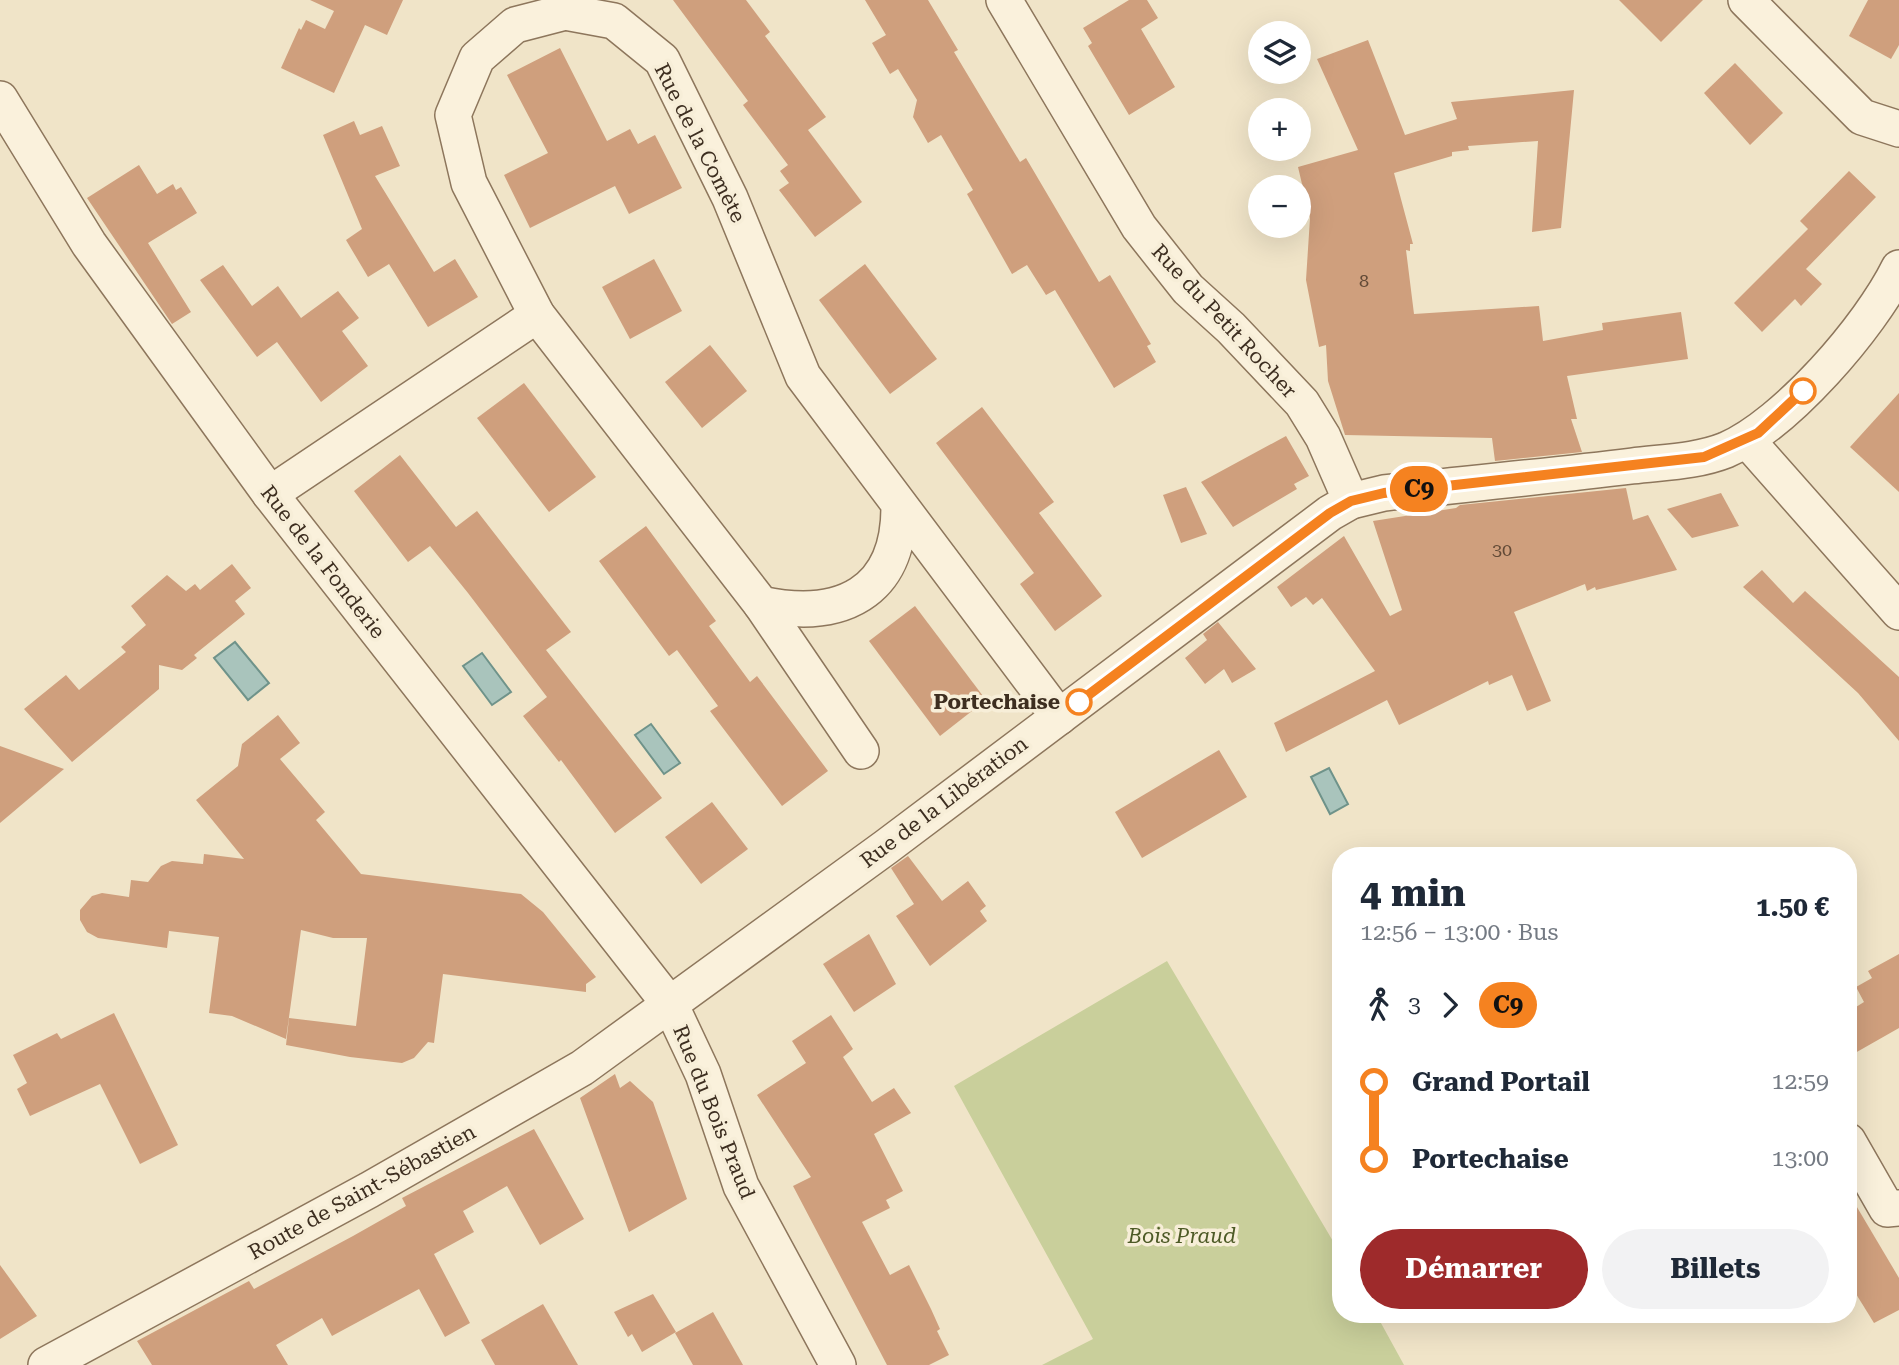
<!DOCTYPE html>
<html lang="fr">
<head>
<meta charset="utf-8">
<style>
	body { margin:0; font-family:"Roboto Serif",serif; background:#f2f2f3; color:#1f2937; height:100vh; display:flex; flex-direction:column; font-size:26px; white-space:nowrap }
	* { box-sizing:border-box; margin:0 }
	p { font-size:23px; color:#747a83 }
	.icon { flex:none; width:38px; height:38px; fill:none; stroke:currentColor; stroke-width:2; stroke-linecap:round; stroke-linejoin:round }
	.map { position:relative; flex:1; overflow:hidden }
	.details { position:absolute; left:1332px; top:847px; width:525px; height:476px; display:flex; flex-direction:column; background:#fff; border-radius:28px; box-shadow:0 7px 28px #0002 }
	.details>* { flex:none }
	.badge { padding:0 14px; border-radius:23px; font-size:24px; line-height:46px }
	.fabs { position:absolute; left:1248px; top:21px; display:grid; gap:14px }
	.fabs a { display:grid; place-items:center; width:63px; height:63px; border-radius:50%; background:#fff; box-shadow:0 7px 28px #0002; font-size:35px }
	.map>.badge { position:absolute; translate:-50% -50%; box-shadow:0 0 0 4px #fff }
	.legs { display:flex; align-items:center; gap:10px; height:77px; padding:0 28px; font-size:23px }
	.legs p { margin-inline-start:auto }
	.headline { display:flex; align-items:center; justify-content:space-between; height:119px; padding:0 28px }
	h1 { font-size:38px; font-weight:700; line-height:52px }
	.primary-button { display:flex; gap:14px; margin-top:auto; padding:14px 28px }
	.primary-button a { flex:1; height:80px; border-radius:42px; background:#9e2a2b; color:#fff; font-size:28px; font-weight:700; line-height:80px; text-align:center }
	.primary-button a+a { background:#f2f2f3; color:#1f2937 }
	ul { padding:0 28px; list-style:none }
	li { display:flex; align-items:center; gap:24px; height:77px; font-size:26px }
	li i { display:grid; place-items:center; width:10px; height:100%; margin:0 9px; background:currentColor }
	li i::after { content:''; width:18px; height:18px; margin:-9px; border:5px solid; border-radius:50%; background:#fff }
	li p { margin-inline-start:auto }
	li:first-child i { background:linear-gradient(#0000 50%,currentColor 0) }
	li:last-child i { background:linear-gradient(currentColor 50%,#0000 0) }
	.map>svg:first-child { display:block }
	.green { fill:#c9cf9b }
	.water { fill:#a9c4bc; stroke:#6f938a; stroke-width:2 }
	.building { fill:#cf9f7d }
	.lines { fill:none; stroke-linecap:round; stroke-linejoin:round }
	.minor-casing { stroke:#8d765c; stroke-width:38 }
	.minor { stroke:#faf1dc; stroke-width:35 }
	.line-1-casing { stroke:#fff; stroke-width:16 }
	.line-1 { stroke:#f58220; stroke-width:10 }
	.stop-1-dot { fill:#fff; stroke:#f58220; stroke-width:3.5 }
	.labels { text-anchor:middle; dominant-baseline:central; stroke-width:7; stroke-linejoin:round; paint-order:stroke }
	.number-label { font-size:18px; fill:#624a37 }
	.street-label { font-size:21px; fill:#3d2e20; stroke:#f7eed8 }
	.stop-label { font-size:21px; font-weight:bold; fill:#3d2e20; stroke:#f7eed8; text-anchor:end }
	.park-label { font-size:21px; font-style:italic; fill:#4d5a26; stroke:#f7eed8 }
</style>
</head>
<body>
<div class="map">
<svg width="1899" height="1365" viewBox="0 0 1899 1365">
	<rect width="100%" height="100%" fill="#f0e4c8"/>
	<polygon class="green" points="1167,961 1340,1253 1340,1314 1376,1314 1404,1365 1042,1365 1093,1339 954,1086"/>
	<g class="water">
		<polygon points="235,642 269,683 248,700 214,658"/>
		<polygon points="482,653 511,692 492,705 463,666"/>
		<polygon points="651,724 680,763 664,774 635,735"/>
		<polygon points="1329,768 1348,804 1330,814 1311,777"/>
	</g>
	<g class="building">
		<polygon points="310,0 403,0 387,35 365,25 334,93 281,68 299,28 301,30 306,20 325,29 334,11"/>
		<polygon points="673,0 746,0 770,32 765,36 826,117 808,130 862,202 815,237 779,190 789,183 780,171 788,165 743,105 748,101"/>
		<polygon points="865,0 928,0 958,50 954,52 1020,162 1026,158 1099,282 1110,275 1151,344 1147,346 1156,362 1114,388 1055,290 1046,295 1027,265 1012,274 967,194 973,190 941,135 928,143 913,117 917,100 898,69 890,74 872,43 886,35"/>
		<polygon points="1129,0 1147,0 1158,18 1141,29 1175,87 1129,115 1088,46 1092,43 1083,28"/>
		<polygon points="1619,0 1703,0 1661,42"/>
		<polygon points="1868,0 1899,0 1899,45 1891,59 1849,36"/>
		<polygon points="1368,40 1405,135 1457,119 1451,102 1574,90 1561,228 1532,232 1538,141 1468,146 1469,150 1452,152 1452,156 1394,173 1413,244 1410,244 1410,251 1406,250 1414,314 1539,306 1543,341 1603,330 1602,323 1681,312 1688,359 1567,376 1577,419 1571,419 1582,452 1495,461 1492,438 1345,435 1328,381 1326,345 1319,347 1306,280 1310,218 1298,167 1358,150 1317,59"/>
		<polygon points="560,48 607,141 630,129 638,144 655,135 682,188 629,214 615,186 530,228 504,175 548,153 507,75"/>
		<polygon points="1735,63 1783,113 1750,145 1704,93"/>
		<polygon points="354,121 360,135 382,126 400,166 375,176 434,272 455,259 478,297 428,327 389,264 368,277 346,240 362,229 323,135"/>
		<polygon points="139,165 157,194 173,184 176,190 181,187 197,213 148,243 191,312 172,324 87,198"/>
		<polygon points="1849,171 1876,197 1806,269 1822,284 1801,306 1795,299 1762,332 1734,303 1808,229 1800,221"/>
		<polygon points="654,259 682,311 630,339 602,287"/>
		<polygon points="865,264 937,359 890,394 819,300"/>
		<polygon points="223,265 252,306 278,286 301,318 338,291 359,318 342,331 368,366 321,402 277,342 257,357 200,280"/>
		<polygon points="710,345 747,391 702,428 665,382"/>
		<polygon points="524,383 596,477 549,512 477,418"/>
		<polygon points="1899,393 1899,492 1850,447"/>
		<polygon points="982,407 1054,502 1039,513 1102,596 1055,631 1020,584 1034,573 936,443"/>
		<polygon points="1286,436 1309,476 1294,484 1297,489 1233,527 1201,482"/>
		<polygon points="400,455 456,527 477,511 571,632 546,650 662,798 615,833 561,760 559,762 523,716 547,697 468,593 430,546 408,562 354,491"/>
		<polygon points="1186,487 1207,534 1181,543 1163,495"/>
		<polygon points="1626,488 1633,520 1648,515 1677,570 1596,590 1595,587 1587,591 1585,584 1514,612 1551,701 1527,711 1512,675 1489,685 1488,681 1399,725 1387,700 1286,752 1274,723 1375,671 1322,598 1313,605 1306,597 1291,607 1277,587 1344,536 1390,616 1402,610 1373,521 1456,508 1460,505"/>
		<polygon points="1721,493 1739,526 1692,538 1667,509"/>
		<polygon points="646,526 716,621 709,626 750,682 757,676 828,771 782,806 710,711 718,706 677,650 669,656 599,561"/>
		<polygon points="232,564 251,588 235,601 245,614 194,655 197,658 182,670 159,665 159,689 72,762 24,709 66,675 79,690 126,652 121,647 146,625 131,606 167,575 186,591 195,584 200,590"/>
		<polygon points="1762,570 1793,603 1805,591 1899,677 1899,741 1858,693 1743,587"/>
		<polygon points="915,606 986,700 940,736 869,641"/>
		<polygon points="1218,622 1256,669 1232,683 1224,669 1205,684 1185,658 1207,640 1203,634"/>
		<polygon points="278,715 300,743 280,759 325,812 316,820 361,874 521,894 543,912 596,977 586,984 586,992 443,974 434,1043 428,1042 414,1058 402,1063 350,1057 286,1045 289,1018 356,1026 367,938 333,938 301,930 286,1039 232,1016 209,1013 219,937 169,931 167,948 98,938 87,932 80,920 80,910 92,896 102,893 129,897 131,880 148,882 161,866 172,861 203,864 204,854 244,859 196,800 238,766 242,744"/>
		<polygon points="0,746 64,769 0,823"/>
		<polygon points="1219,750 1247,797 1142,858 1115,812"/>
		<polygon points="712,802 748,849 701,884 665,837"/>
		<polygon points="908,856 942,901 968,881 986,906 980,911 987,921 930,966 896,916 914,904 891,868"/>
		<polygon points="869,934 896,984 854,1012 823,964"/>
		<polygon points="1899,954 1899,1028 1848,1057 1848,1012 1864,1002 1856,987 1872,978 1868,971"/>
		<polygon points="114,1013 178,1145 140,1164 100,1084 30,1116 17,1089 27,1083 13,1055 57,1033 61,1039"/>
		<polygon points="831,1015 853,1049 843,1057 872,1102 894,1088 911,1113 874,1134 903,1191 886,1200 890,1208 862,1222 890,1275 909,1265 931,1309 940,1329 937,1331 949,1355 929,1365 887,1365 793,1186 811,1177 757,1095 806,1063 792,1041"/>
		<polygon points="615,1074 620,1088 630,1081 653,1102 687,1199 629,1232 580,1098"/>
		<polygon points="534,1129 584,1219 540,1245 507,1186 463,1211 474,1232 434,1254 470,1323 445,1337 419,1289 332,1336 322,1318 276,1345 288,1365 152,1365 137,1341 249,1281 254,1289 353,1236 406,1206 402,1198"/>
		<polygon points="1848,1192 1899,1278 1899,1310 1874,1323 1848,1281"/>
		<polygon points="0,1265 37,1316 0,1339"/>
		<polygon points="653,1294 676,1332 642,1352 632,1334 628,1337 614,1312"/>
		<polygon points="543,1304 578,1365 495,1365 481,1340"/>
		<polygon points="713,1312 743,1365 693,1365 675,1333"/>
	</g>
	<g class="lines">
		<defs>
			<g id="minor">
				<polyline points="1004,0 1139,227 1188,289 1231,328 1302,403 1323,437 1351,501"/>
				<polyline points="1746,0 1862,117 1899,129"/>
				<polyline points="0,99 89,244 270,494 671,1006 703,1074 741,1186 838,1365"/>
				<polyline points="1747,440 1899,612"/>
				<polyline points="270,494 537,315"/>
				<path d="M899 505C900 594 840 621 761 604L537 315 469 183 453 115 477 58 515 25 565 12 614 21 662 60 730 198 803 376 1059 717"/>
				<polyline points="761,604 861,751"/>
				<polyline points="1848,1141 1887,1209 1899,1208"/>
				<path d="M46 1365 369 1190 582 1068 886 847 1330 513 1351 501 1384 493C1467 484 1550 476 1632 466 1663 462 1696 462 1726 450 1786 424 1870 327 1899 268"/>
			</g>
		</defs>
		<use href="#minor" class="minor-casing"/>
		<use href="#minor" class="minor"/>
	</g>
	<g class="lines">
		<defs>
			<polyline id="line-1" points="1079,702 1330,513 1351,501 1384,493 1704,457 1758,433 1803,391"/>
		</defs>
		<use href="#line-1" class="line-1-casing"/>
		<use href="#line-1" class="line-1"/>
	</g>
	<g class="stop-1-dot">
		<circle cx="1803" cy="391" r="12"/>
		<circle cx="1079" cy="702" r="12"/>
	</g>
	<g class="labels">
		<g class="number-label">
			<text x="1364" y="280">8</text>
			<text x="1502" y="549">30</text>
		</g>
		<g class="street-label">
			<text transform="translate(700 143) rotate(63)">Rue de la Comète</text>
			<text transform="translate(1224 321) rotate(47)">Rue du Petit Rocher</text>
			<text transform="translate(323 562) rotate(52)">Rue de la Fonderie</text>
			<text transform="translate(944 802) rotate(-37)">Rue de la Libération</text>
			<text transform="translate(714 1112) rotate(68)">Rue du Bois Praud</text>
			<text transform="translate(362 1192) rotate(-29)">Route de Saint-Sébastien</text>
		</g>
		<g class="stop-label">
			<text x="1060" y="702">Portechaise</text>
		</g>
		<g class="park-label">
			<text x="1182" y="1236">Bois Praud</text>
		</g>
	</g>
</svg>
<div class="fabs">
<a><svg class="icon" aria-label="layers" viewBox="0 0 24 24"><path d="M12 4l9 5-9 5-9-5zM3 14l9 5 9-5"/></svg></a>
<a>+</a>
<a>−</a>
</div>
<b class="badge" style="left:1419px;top:489px;background:#f58220;color:#111">C9</b>
<section class="details">
<div class="headline"><div><h1>4 min</h1><p>12:56 – 13:00 · Bus</p></div><b>1.50 €</b></div>
<div class="legs"><svg class="icon" aria-label="walk" viewBox="0 0 24 24"><circle cx="13" cy="4" r="2"/><path d="M13 8l-2 6 4 7M11 14l-3 7M7 12l3-4h3l4 4"/></svg>3<svg class="icon" aria-label="forward" viewBox="0 0 24 24"><path d="M9 5l7 7-7 7"/></svg><b class="badge" style="background:#f58220;color:#111">C9</b></div>
<ul>
<li><i style="color:#f58220"></i><b>Grand Portail</b><p>12:59</p></li>
<li><i style="color:#f58220"></i><b>Portechaise</b><p>13:00</p></li>
</ul>
<div class="primary-button"><a>Démarrer</a><a>Billets</a></div>
</section>
</div>
</body>
</html>
